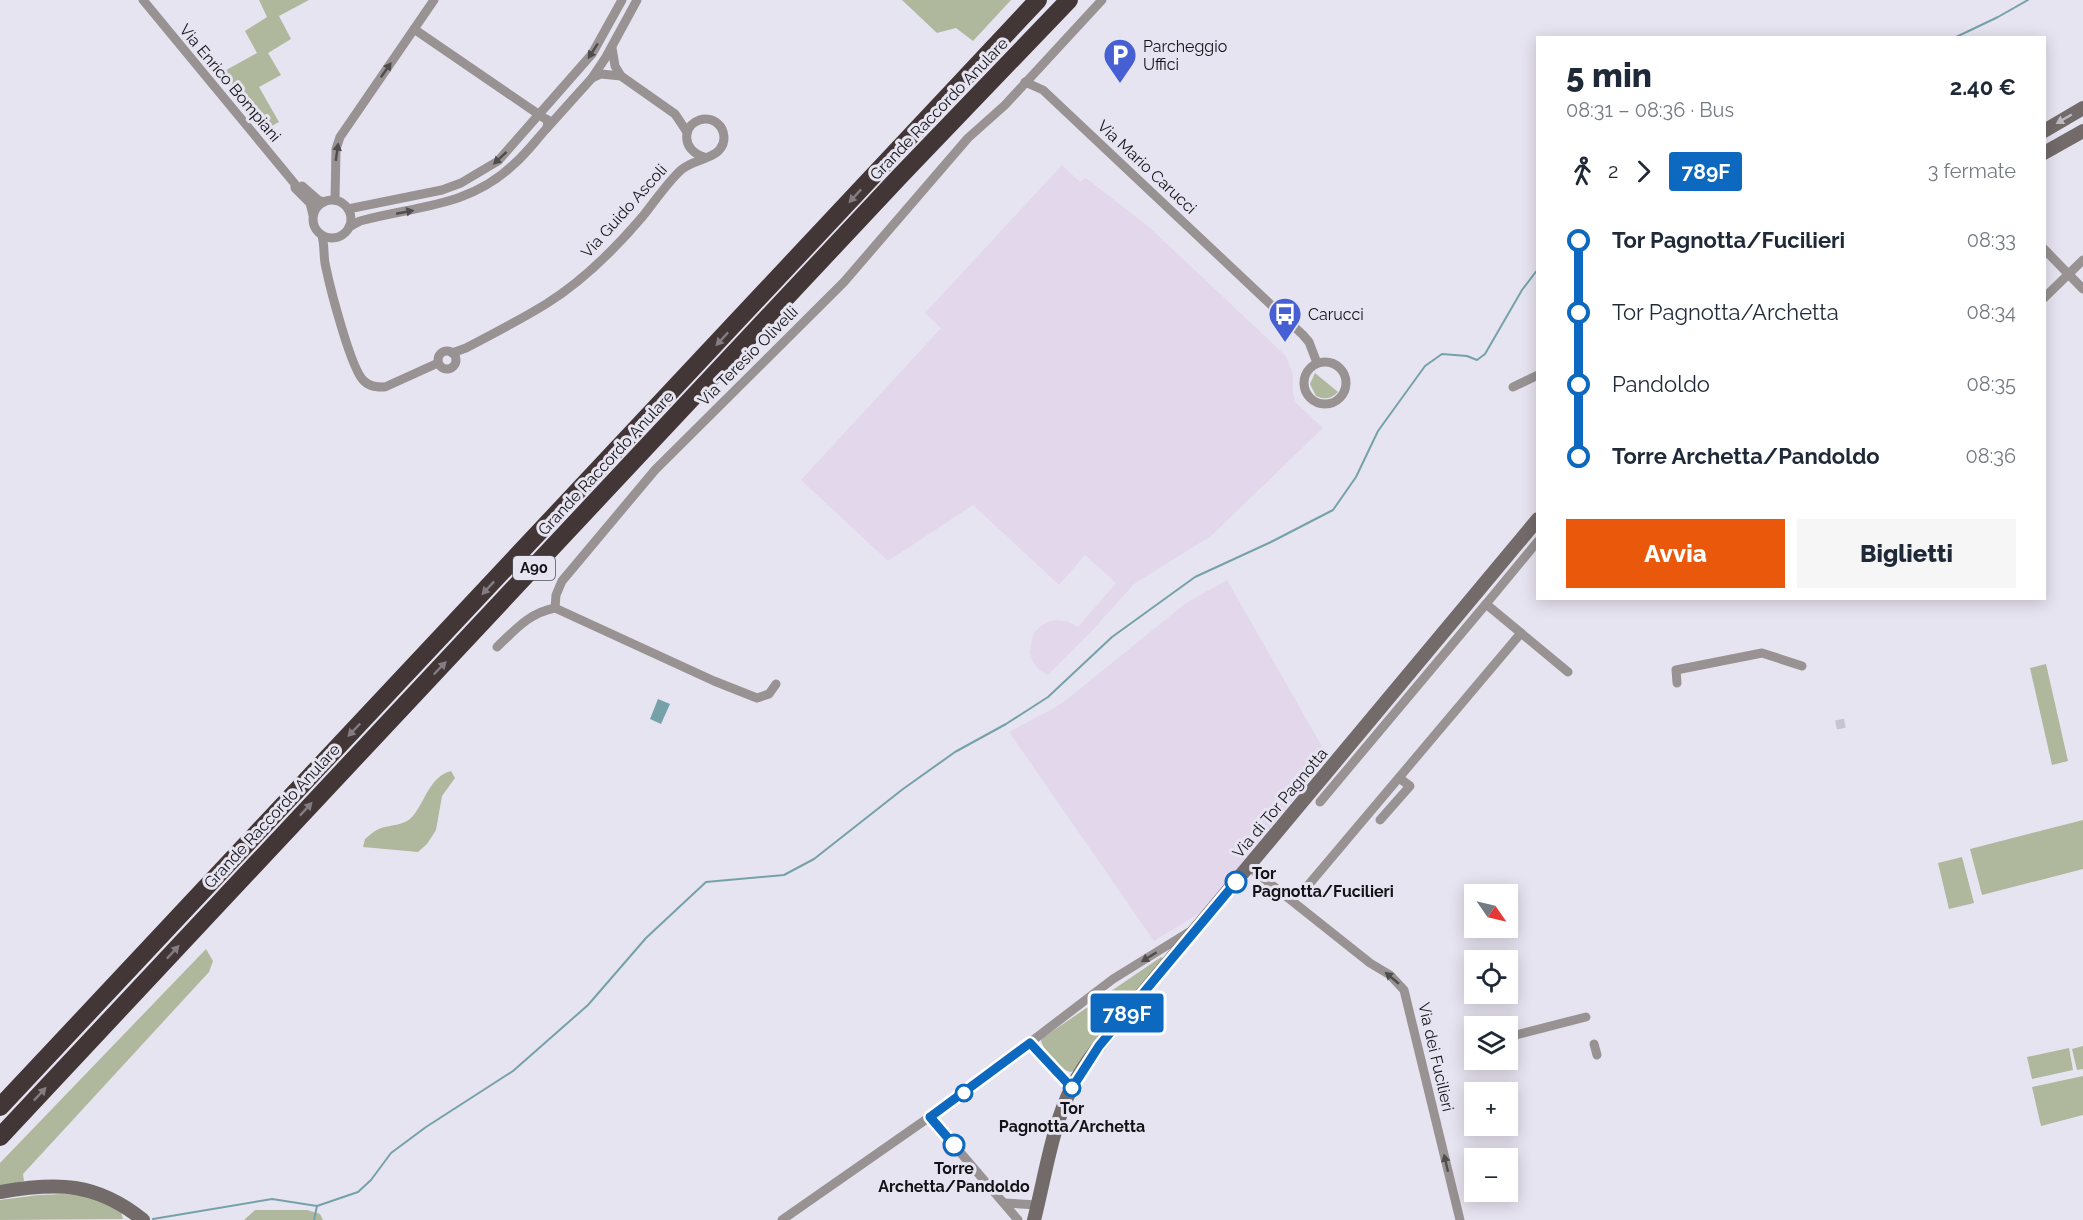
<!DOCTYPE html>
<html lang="it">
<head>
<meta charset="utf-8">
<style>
	body { margin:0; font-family:Raleway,sans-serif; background:#f6f6f7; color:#1f2937; height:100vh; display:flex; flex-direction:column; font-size:22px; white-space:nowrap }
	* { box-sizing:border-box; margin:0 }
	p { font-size:20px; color:#747a83 }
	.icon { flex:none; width:33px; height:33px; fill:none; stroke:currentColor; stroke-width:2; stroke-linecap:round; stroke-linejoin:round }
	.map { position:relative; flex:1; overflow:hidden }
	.details { position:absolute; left:1536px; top:36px; width:510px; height:564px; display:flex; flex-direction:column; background:#fff; border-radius:0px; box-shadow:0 3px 15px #0003 }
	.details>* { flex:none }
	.badge { padding:0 12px; border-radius:4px; font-size:21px; line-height:39px }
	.needle { width:39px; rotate:124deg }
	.controls { position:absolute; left:1464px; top:884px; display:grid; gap:12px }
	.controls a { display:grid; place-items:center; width:54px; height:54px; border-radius:0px; background:#fff; box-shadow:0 3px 15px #0003; font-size:30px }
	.map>.badge { position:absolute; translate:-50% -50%; box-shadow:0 0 0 3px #fff }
	.legs { display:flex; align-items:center; gap:9px; height:66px; padding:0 30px; font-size:20px }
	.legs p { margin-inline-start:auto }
	.overview { display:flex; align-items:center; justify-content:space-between; height:102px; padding:0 30px }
	h1 { font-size:33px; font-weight:800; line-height:45px }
	.primary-button { display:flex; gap:12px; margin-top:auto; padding:12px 30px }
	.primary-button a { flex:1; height:69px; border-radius:0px; background:#ea580c; color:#fff; font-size:24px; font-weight:800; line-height:69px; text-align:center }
	.primary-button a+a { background:#f6f6f7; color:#1f2937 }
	ul { padding:0 30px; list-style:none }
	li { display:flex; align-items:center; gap:21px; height:72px; font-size:22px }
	li i { display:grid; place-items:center; width:9px; height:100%; margin:0 8px; background:currentColor }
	li i::after { content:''; width:15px; height:15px; margin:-8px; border:4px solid; border-radius:50%; background:#fff }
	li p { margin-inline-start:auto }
	li:first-child i { background:linear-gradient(#0000 50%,currentColor 0) }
	li:last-child i { background:linear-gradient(currentColor 50%,#0000 0) }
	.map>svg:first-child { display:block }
	.industrial { fill:#e3d7ec }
	.green { fill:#afb89c }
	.water { fill:#75a1a9 }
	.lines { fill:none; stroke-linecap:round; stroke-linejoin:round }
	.stream { stroke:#75a1a9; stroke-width:2 }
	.street-tunnel { stroke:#c7c4d0; stroke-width:9; stroke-dasharray:9 4.5; stroke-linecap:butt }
	.street { stroke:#989292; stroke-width:9 }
	.secondary { stroke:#736a6a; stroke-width:14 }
	.highway { stroke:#423637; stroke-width:18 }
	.oneway { fill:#4f4c4e }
	.oneway2 { fill:#beb9c2 }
	.oneway3 { fill:#847c81 }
	.line-1-casing { stroke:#fff; stroke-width:14 }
	.line-1 { stroke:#0c69bf; stroke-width:9 }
	.stop-1-dot { fill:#fff; stroke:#0c69bf; stroke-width:3 }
	.labels { text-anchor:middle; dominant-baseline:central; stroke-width:6; stroke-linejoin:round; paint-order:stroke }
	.shield { fill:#e7e4f1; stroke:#535158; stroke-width:1.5 }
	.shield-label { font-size:15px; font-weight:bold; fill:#131216 }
	.poi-label { font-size:16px; fill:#131216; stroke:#e7e4f1; text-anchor:start }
	.street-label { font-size:16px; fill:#131216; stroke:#e7e4f1 }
	.stop-label { font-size:16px; font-weight:bold; fill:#131216; stroke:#e7e4f1 }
</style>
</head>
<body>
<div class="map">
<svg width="2083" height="1220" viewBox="0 0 2083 1220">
	<rect width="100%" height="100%" fill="#e7e4f1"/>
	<g class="industrial">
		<polygon points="1062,165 1080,182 1086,178 1149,227 1286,356 1293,375 1293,394 1296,403 1323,428 1211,536 1134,584 1090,633 1048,675 1039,670 1033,662 1030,653 1031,643 1034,633 1041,626 1050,621 1059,620 1069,622 1078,627 1116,583 1085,555 1059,585 973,505 888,561 801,480 941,328 925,313"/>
		<polygon points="1227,580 1328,757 1203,911 1154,941 1009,732 1061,704 1186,603"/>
	</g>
	<g class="green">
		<polygon points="259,0 309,0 279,16 291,39 268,53 281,75 259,87 279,122 266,129 219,74 257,53 245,31 267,17"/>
		<polygon points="902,0 1011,0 973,41 956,28 937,33"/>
		<path d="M1315 373 1338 392C1331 399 1325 400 1316 396L1310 384Z"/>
		<polygon points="2046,664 2068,761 2052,765 2030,668"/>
		<path d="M451 771 455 778 442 796 436 830 427 844 418 852 363 847 365 839C370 835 375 830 381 828 391 825 405 825 412 817 426 801 429 777 451 771Z"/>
		<polygon points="2083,820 2083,869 1982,895 1970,849"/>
		<polygon points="1962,857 1974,903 1949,909 1938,863"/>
		<polygon points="206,949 213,961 209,972 23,1174 24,1181 0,1188 0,1163"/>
		<path d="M1161 957 1163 958 1075 1070 1071 1072C1061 1071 1042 1049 1041 1040L1044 1037Z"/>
		<polygon points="2083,1046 2083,1069 2077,1070 2072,1049"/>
		<polygon points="2069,1048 2073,1070 2032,1079 2027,1057"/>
		<polygon points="2083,1076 2083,1115 2041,1126 2032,1087"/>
		<path d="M64 1194C85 1196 104 1199 121 1212L123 1219 0 1220V1200L38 1195Z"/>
		<polygon points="255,1210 307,1210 320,1214 323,1220 244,1220"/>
	</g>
	<polygon class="water" points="658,699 670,704 661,724 650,719"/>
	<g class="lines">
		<g class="stream">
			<polyline points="1954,38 1998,17 2028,0"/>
			<polyline points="153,1219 272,1199 317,1206 358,1192 371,1180 391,1153 426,1127 513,1071 588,1005 646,938 706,882 784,875 814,859 903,789 955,752 1006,724 1048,697 1112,637 1195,577 1271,542 1333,510 1356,477 1378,431 1425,366 1442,354 1467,356 1477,360 1485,354 1522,290 1538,269"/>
			<polyline points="314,1220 317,1206"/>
		</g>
		<polyline class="street-tunnel" points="1836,725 1846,723"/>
		<g class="street">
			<polyline points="143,0 295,184 295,188 310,203 313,215"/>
			<polyline points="612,48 615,66 621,76"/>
			<polyline points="592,78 601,74 621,76 675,114 687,132"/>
			<polyline points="1025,82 1043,90 1303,335 1309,342 1317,363"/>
			<polyline points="547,128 592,78 606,57 637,0"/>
			<polyline points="302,186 318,200 324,202"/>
			<polyline points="335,200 336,149 340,137 434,0"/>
			<circle cx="332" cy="219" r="19"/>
			<polyline points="348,209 442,190 461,183 498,161 592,54 622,0"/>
			<path d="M349 227 360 221C415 206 469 207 513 165 526 154 536 140 547 128L548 120 544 118 414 29"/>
			<path d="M322 236C325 246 323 257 326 268 330 287 351 370 364 381 370 387 377 387 385 387L438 363"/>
			<polyline points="2044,249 2083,289"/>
			<polyline points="2044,298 2083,260"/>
			<circle cx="447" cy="360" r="9"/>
			<path d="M452 353 466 348C493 334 520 320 546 304 583 281 615 249 643 216 655 201 667 183 681 170 692 160 713 159 720 149 726 142 725 130 718 124 708 114 689 120 687 134 685 146 694 154 704 157"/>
			<circle cx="1325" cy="383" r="21"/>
			<polyline points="1513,387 1538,375"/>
			<polyline points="1538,541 1486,604 1568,672"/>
			<polyline points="555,608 714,681 757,698 769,694 776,684"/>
			<path d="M497 647C516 629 529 613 555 608L556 595 562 581 655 470 844 282 968 138 1005 105 1102 0"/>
			<polyline points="1677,683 1676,670 1762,653 1802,666"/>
			<polyline points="1320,802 1486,604"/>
			<polyline points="1380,820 1410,786 1399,778"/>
			<polyline points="1248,866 1370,963 1390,975 1404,990 1460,1220"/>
			<polyline points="1305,889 1521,633"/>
			<polyline points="1508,1037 1586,1017"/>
			<polyline points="1030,1043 1072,1088"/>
			<polyline points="1594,1044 1597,1055"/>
			<polyline points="1472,1045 1474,1045"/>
			<polyline points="930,1117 1018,1220"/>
			<polyline points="1004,1203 1038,1205"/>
			<polyline points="782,1220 964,1093 1113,979 1189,932"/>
		</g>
		<g class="secondary">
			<polyline points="2044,131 2083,108"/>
			<polyline points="2044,153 2083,131"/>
			<path d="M0 1192C57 1182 96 1182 143 1220"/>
			<path d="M1034 1220C1045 1177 1052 1126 1072 1087 1089 1055 1113 1029 1136 1001L1538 519"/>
		</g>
		<g class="highway">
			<polyline points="0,1107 1038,0"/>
			<polyline points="0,1137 901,175 1069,0"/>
		</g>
	</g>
	<defs><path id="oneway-solid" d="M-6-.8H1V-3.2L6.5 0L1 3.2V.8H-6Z" transform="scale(1.5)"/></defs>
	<g class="oneway">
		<use href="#oneway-solid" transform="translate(593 51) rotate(123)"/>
		<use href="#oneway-solid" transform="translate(386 70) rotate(-55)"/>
		<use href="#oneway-solid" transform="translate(337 152) rotate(-82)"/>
		<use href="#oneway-solid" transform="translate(500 158) rotate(137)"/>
		<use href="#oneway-solid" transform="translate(405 212) rotate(-11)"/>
		<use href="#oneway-solid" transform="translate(1149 957) rotate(148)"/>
		<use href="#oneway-solid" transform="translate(1392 978) rotate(-140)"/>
		<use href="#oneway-solid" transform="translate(1446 1163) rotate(-103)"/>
	</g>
	<use class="oneway2" href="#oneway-solid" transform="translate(2064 119) rotate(150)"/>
	<g class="oneway3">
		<use href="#oneway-solid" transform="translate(855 196) rotate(133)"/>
		<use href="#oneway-solid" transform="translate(722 339) rotate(133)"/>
		<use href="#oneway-solid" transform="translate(488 588) rotate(133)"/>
		<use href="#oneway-solid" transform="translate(440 668) rotate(-46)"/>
		<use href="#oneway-solid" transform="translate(354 730) rotate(134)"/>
		<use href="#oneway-solid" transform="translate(306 809) rotate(-47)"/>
		<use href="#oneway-solid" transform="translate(173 952) rotate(-47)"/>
		<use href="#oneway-solid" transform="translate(40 1094) rotate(-47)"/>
	</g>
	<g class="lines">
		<defs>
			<polyline id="line-1" points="954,1145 930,1117 1030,1043 1072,1088 1099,1046 1236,882"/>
		</defs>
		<use href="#line-1" class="line-1-casing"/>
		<use href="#line-1" class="line-1"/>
	</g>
	<defs>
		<symbol id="parking-pin" viewBox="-11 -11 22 30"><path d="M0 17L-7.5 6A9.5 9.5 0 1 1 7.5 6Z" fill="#4660d3" stroke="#e7e4f1"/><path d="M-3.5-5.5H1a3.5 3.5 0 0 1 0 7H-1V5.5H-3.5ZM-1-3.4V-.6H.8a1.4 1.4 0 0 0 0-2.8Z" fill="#fff"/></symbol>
		<symbol id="bus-pin" viewBox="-11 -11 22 30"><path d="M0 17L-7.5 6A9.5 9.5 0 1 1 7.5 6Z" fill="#4660d3" stroke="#e7e4f1"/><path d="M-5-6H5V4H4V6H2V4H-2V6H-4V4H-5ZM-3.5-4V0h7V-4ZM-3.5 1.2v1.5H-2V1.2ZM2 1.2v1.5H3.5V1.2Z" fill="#fff"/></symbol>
	</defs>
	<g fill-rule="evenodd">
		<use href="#parking-pin" x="1101" y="36" width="38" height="52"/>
		<use href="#bus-pin" x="1266" y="295" width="38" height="52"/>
	</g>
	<g class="stop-1-dot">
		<circle cx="1236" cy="882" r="10"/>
		<circle cx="1072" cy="1088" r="8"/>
		<circle cx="964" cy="1093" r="8"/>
		<circle cx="954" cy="1145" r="10"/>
	</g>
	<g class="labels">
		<rect class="shield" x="513" y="556" width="42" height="24" rx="4.5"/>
		<g class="shield-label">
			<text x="534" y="568">A90</text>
		</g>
		<g class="poi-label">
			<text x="1143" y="46">Parcheggio<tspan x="1143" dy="18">Uffici</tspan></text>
			<text x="1308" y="314">Carucci</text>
		</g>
		<g class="street-label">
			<text transform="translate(230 83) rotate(50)">Via Enrico Bompiani</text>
			<text transform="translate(939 109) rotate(-46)">Grande Raccordo Anulare</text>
			<text transform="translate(1147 167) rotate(43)">Via Mario Carucci</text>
			<text transform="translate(624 211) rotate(-48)">Via Guido Ascoli</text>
			<text transform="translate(748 356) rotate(-45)">Via Teresio Olivelli</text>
			<text transform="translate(606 463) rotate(-47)">Grande Raccordo Anulare</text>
			<text transform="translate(1280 803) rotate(-50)">Via di Tor Pagnotta</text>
			<text transform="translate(272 816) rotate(-47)">Grande Raccordo Anulare</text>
			<text transform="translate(1436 1057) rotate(77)">Via dei Fucilieri</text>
		</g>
		<g class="stop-label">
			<text x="1252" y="873" text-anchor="start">Tor<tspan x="1252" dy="18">Pagnotta/Fucilieri</tspan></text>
			<text x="1072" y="1108">Tor<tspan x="1072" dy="18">Pagnotta/Archetta</tspan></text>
			<text x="954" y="1168">Torre<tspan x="954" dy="18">Archetta/Pandoldo</tspan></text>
		</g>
	</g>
</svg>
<div class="controls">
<a><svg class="needle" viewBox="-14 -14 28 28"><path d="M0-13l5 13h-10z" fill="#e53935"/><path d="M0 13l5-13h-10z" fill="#747a83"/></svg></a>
<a><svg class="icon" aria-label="locate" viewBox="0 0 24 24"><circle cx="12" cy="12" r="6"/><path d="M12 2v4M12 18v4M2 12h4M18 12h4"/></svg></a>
<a><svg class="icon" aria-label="layers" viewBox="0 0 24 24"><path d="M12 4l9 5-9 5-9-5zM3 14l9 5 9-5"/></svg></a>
<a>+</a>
<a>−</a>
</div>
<b class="badge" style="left:1127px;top:1013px;background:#0c69bf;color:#fff">789F</b>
<section class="details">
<div class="overview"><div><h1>5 min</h1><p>08:31 – 08:36 · Bus</p></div><b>2.40 €</b></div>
<div class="legs"><svg class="icon" aria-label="walk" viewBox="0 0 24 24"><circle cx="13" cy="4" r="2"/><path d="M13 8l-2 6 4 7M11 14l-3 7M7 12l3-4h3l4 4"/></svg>2<svg class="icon" aria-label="forward" viewBox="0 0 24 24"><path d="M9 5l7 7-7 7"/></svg><b class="badge" style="background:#0c69bf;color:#fff">789F</b><p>3 fermate</p></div>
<ul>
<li><i style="color:#0c69bf"></i><b>Tor Pagnotta/Fucilieri</b><p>08:33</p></li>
<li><i style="color:#0c69bf"></i><span>Tor Pagnotta/Archetta</span><p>08:34</p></li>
<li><i style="color:#0c69bf"></i><span>Pandoldo</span><p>08:35</p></li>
<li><i style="color:#0c69bf"></i><b>Torre Archetta/Pandoldo</b><p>08:36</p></li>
</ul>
<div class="primary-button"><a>Avvia</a><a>Biglietti</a></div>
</section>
</div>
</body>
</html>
